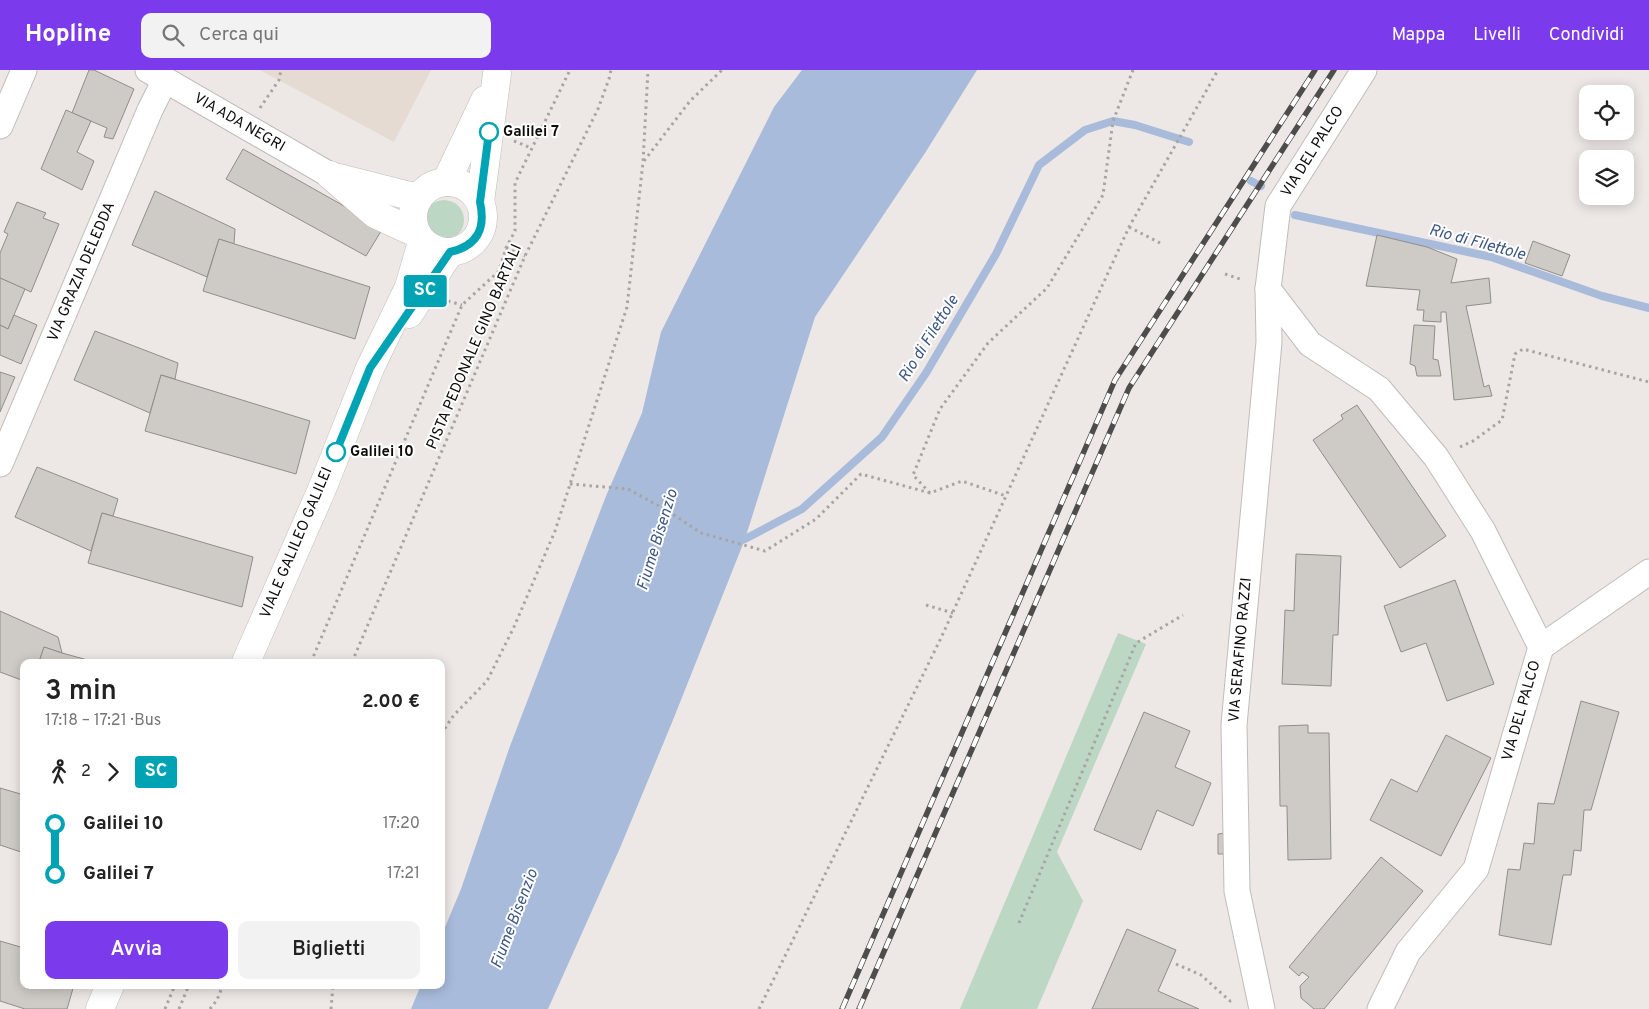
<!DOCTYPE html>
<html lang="it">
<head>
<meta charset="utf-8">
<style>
	body { margin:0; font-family:Overpass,sans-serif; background:#f2f2f2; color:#222; height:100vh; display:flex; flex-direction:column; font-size:19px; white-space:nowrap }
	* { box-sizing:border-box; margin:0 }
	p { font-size:16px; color:#767676 }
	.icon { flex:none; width:28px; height:28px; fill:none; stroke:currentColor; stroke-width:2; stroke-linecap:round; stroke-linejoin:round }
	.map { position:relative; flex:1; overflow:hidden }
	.drawer { position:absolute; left:20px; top:589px; width:425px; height:330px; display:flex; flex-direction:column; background:#fff; border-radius:10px; box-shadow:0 2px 12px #0003 }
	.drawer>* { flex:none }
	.badge { padding:0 10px; border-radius:4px; font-size:18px; line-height:32px }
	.tools { position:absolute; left:1579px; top:15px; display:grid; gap:10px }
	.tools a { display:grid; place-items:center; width:55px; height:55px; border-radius:10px; background:#fff; box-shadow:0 2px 12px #0003; font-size:25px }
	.map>.badge { position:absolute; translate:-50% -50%; box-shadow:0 0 0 2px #fff }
	.legs { display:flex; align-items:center; gap:8px; height:55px; padding:0 25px; font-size:16px }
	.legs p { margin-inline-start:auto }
	.summary { display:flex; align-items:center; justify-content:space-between; height:85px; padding:0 25px }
	h1 { font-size:28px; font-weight:600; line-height:38px }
	.button { display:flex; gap:10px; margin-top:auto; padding:10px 25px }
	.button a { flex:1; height:58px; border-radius:10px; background:#7c3aed; color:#fff; font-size:20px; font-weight:600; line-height:58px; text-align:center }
	.button a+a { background:#f2f2f2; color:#222 }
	ul { padding:0 25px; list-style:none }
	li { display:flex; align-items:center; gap:18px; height:50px; font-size:19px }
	li i { display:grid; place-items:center; width:8px; height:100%; margin:0 6px; background:currentColor }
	li i::after { content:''; width:12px; height:12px; margin:-6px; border:4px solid; border-radius:50%; background:#fff }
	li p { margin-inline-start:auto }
	li:first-child i { background:linear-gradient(#0000 50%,currentColor 0) }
	li:last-child i { background:linear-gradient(currentColor 50%,#0000 0) }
	header { display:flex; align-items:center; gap:30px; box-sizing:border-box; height:70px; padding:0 25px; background:#7c3aed; color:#fff }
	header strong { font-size:24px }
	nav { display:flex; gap:28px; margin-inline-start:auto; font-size:18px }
	.search { width:350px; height:45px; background:#f2f2f2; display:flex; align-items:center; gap:12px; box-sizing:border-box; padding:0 18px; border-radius:10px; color:#767676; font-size:19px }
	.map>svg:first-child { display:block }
	.built { fill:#e5dbd2 }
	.green { fill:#bdd7c5 }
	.water { fill:#a8bbda }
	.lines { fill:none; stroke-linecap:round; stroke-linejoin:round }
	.stream { stroke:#a8bbda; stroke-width:8 }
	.building { fill:#cecac6; stroke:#918d89 }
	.minor-casing { stroke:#c0bcb9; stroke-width:27 }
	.secondary-casing { stroke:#c0bcb9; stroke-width:29 }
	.path { stroke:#a8a4a2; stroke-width:3; stroke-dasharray:2.5 4; stroke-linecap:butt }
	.minor { stroke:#fff; stroke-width:25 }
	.secondary { stroke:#fff; stroke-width:28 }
	.rail-casing { stroke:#4f4d4c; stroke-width:5.5 }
	.rail { stroke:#fff; stroke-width:4; stroke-dasharray:11; stroke-linecap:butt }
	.line-1-casing { stroke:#fff; stroke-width:11 }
	.line-1 { stroke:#00a3b4; stroke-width:8 }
	.stop-1-dot { fill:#fff; stroke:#00a3b4; stroke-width:2.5 }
	.labels { text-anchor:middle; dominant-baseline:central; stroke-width:4; stroke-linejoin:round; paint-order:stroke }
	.street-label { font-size:15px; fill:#0d0c0b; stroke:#fff }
	.stop-label { font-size:15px; font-weight:bold; fill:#0d0c0b; stroke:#fff; text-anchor:start }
	.water-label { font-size:16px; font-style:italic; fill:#3c5783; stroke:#fff }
</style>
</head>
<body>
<header>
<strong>Hopline</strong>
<div class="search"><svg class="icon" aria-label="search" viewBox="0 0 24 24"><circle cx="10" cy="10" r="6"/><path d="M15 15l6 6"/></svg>Cerca qui</div>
<nav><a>Mappa</a><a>Livelli</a><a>Condividi</a></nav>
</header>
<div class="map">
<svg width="1649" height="939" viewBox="0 0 1649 939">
	<rect width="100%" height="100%" fill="#ede8e5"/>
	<polygon class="built" points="260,0 431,0 394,72"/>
	<g class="green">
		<circle cx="444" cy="150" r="20"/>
		<polygon points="1118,563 1146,574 1057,782 1083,831 1037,939 960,939"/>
	</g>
	<polygon class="water" points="802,0 977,0 925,83 815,247 745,469 673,650 620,778 548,939 411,939 421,915 441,915 441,867 461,819 510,676 606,426 642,343 661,262 774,37"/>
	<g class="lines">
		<g class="stream">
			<polyline points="1251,111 1261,116"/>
			<polyline points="1295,145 1491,187 1602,226 1649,238"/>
			<polyline points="737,471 745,469 802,439 882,367 926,303 996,184 1039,95 1085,60 1113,51 1135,55 1189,72"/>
		</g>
	</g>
	<g class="building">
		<polygon points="89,0 94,0 134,19 113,69 104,67 107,58 72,43"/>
		<polygon points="66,40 91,51 77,82 94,91 82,120 41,99"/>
		<polygon points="243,79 383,158 366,186 226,109"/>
		<polygon points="155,121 235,159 234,174 219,169 207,207 132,175"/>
		<polygon points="17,132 46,143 43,148 59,154 31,222 0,208 0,183 8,164 4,162"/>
		<polygon points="1377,165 1427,177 1457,189 1451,213 1489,208 1491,233 1466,236 1484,317 1489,315 1492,326 1454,330 1446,242 1441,242 1441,252 1423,251 1424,240 1417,240 1420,220 1366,216"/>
		<polygon points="219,169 370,217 355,269 203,221"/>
		<polygon points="1533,171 1570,185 1562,206 1525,193"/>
		<polygon points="0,208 25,219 8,259 0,255"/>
		<polygon points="14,245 37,255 21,294 0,285 0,255 8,259"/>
		<polygon points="1414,255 1435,256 1433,289 1438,290 1441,306 1417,306 1415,296 1410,294"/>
		<polygon points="95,261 178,293 175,309 161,305 150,343 74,310"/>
		<polygon points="0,302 15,307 0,342"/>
		<polygon points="161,305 310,351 296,404 145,361"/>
		<polygon points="1357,335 1446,466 1400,498 1313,370 1343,349 1341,345"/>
		<polygon points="37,397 118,429 113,446 102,443 91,481 15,447"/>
		<polygon points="102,443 253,487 242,537 88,493"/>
		<polygon points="1296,484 1341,486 1338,565 1333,565 1331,616 1282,614 1285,540 1294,541"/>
		<polygon points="1455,510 1494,614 1447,631 1426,573 1401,582 1384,536"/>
		<polygon points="0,541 58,567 62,583 44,577 39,592 24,592 24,611 0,602"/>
		<polygon points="44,577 62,583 95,592 39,592"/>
		<polygon points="1581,631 1619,642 1591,740 1584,740 1581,781 1574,780 1571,805 1563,805 1551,875 1499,865 1508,799 1520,800 1524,773 1534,774 1538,733 1554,734"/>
		<polygon points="1144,642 1190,661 1175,697 1211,713 1193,756 1157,740 1141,780 1094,760"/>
		<polygon points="1308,655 1308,663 1329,663 1331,789 1288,790 1287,736 1280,736 1279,656"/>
		<polygon points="1446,665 1491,688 1441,786 1370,750 1391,709 1417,722"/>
		<polygon points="0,718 24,725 24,783 0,775"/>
		<polygon points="1227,763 1228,784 1218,784 1218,764"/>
		<polygon points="1381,787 1423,821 1324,939 1314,939 1301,928 1300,916 1309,907 1302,902 1299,906 1289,897"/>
		<polygon points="1127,859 1176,880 1158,921 1199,939 1092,939"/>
		<polygon points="0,871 24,878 24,915 74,915 67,939 25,939 0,931"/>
	</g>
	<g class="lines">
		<defs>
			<g id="minor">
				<polyline points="148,0 330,105"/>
				<polyline points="0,56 24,0"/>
				<polyline points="1268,219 1310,274 1379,319 1436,387 1483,461 1541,577 1476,799 1408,882 1380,939"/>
				<polyline points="0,394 150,40 165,10"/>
				<polyline points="1541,577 1649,502"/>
				<polyline points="1262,939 1237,821 1234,655 1269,272 1268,219 1278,136 1364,0"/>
			</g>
			<g id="secondary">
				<polyline points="330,105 375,144 416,163"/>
				<polyline points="339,108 418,128"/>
				<polyline points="446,112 485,30"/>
				<circle cx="448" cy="147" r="35"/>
				<polyline points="480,132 497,4"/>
				<polyline points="409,244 450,182"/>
				<polyline points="246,592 322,419 370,298 409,217 422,172"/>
				<polyline points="100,939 110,915"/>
			</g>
		</defs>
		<use href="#minor" class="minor-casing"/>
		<use href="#secondary" class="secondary-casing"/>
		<g class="path">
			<polyline points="260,38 279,10 281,0"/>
			<polyline points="514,71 531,78"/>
			<polyline points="644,91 690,31 722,0"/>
			<polyline points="1129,157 1160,173"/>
			<polyline points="506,178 525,186"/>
			<polyline points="1225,204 1243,210"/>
			<polyline points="448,231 462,235"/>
			<polyline points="1460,377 1473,371 1502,350 1515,284 1523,279 1649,312"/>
			<polyline points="570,414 628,419 668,441 701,463 765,481 816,449 861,404 930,423 962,411 1006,426"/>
			<polyline points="930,423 913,405 940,339 988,273 1047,218 1103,125 1113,51 1133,0"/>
			<polyline points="926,535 953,543"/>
			<polyline points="311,592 462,235 499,201 506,178 515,161 515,113 570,0"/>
			<polyline points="352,592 525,186 598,39 609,9 611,0"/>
			<polyline points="441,664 454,645 487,611 514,557 555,461 627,237 643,92 648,0"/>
			<polyline points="1019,853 1136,573 1183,545"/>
			<polyline points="1176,894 1201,905 1230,931 1235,930"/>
			<polyline points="165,939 175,915"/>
			<polyline points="179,939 189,915"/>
			<polyline points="210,939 217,930 223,915"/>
			<polyline points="331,939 333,915"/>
			<polyline points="759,939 941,568 1129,157 1218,0"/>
		</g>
		<use href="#minor" class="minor"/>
		<use href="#secondary" class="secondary"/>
		<defs>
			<g id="rail">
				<polyline points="842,939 1115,310 1315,0"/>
				<polyline points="859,939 1129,318 1334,0"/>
			</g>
		</defs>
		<use href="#rail" class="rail-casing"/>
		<use href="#rail" class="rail"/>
	</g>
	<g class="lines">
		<defs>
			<path id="line-1" d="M336 382 370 298 450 182C477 176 486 159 480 132L489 62"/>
		</defs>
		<use href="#line-1" class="line-1-casing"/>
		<use href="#line-1" class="line-1"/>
	</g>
	<g class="stop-1-dot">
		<circle cx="489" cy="62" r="9"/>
		<circle cx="336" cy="382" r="9"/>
	</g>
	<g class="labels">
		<g class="street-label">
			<text transform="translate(239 53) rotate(30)">VIA ADA NEGRI</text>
			<text transform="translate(1313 82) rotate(-58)">VIA DEL PALCO</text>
			<text transform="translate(82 202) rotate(-67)">VIA GRAZIA DELEDDA</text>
			<text transform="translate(475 277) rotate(-67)">PISTA PEDONALE GINO BARTALI</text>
			<text transform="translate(297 473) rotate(-67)">VIALE GALILEO GALILEI</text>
			<text transform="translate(1241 580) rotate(-85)">VIA SERAFINO RAZZI</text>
			<text transform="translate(1522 641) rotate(-74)">VIA DEL PALCO</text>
		</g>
		<g class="stop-label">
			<text x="503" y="62">Galilei 7</text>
			<text x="350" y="382">Galilei 10</text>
		</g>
		<g class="water-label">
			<text transform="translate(1477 173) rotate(15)">Rio di Filettole</text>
			<text transform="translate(929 269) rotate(-58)">Rio di Filettole</text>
			<text transform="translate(658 470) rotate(-73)">Fiume Bisenzio</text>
			<text transform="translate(515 849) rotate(-69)">Fiume Bisenzio</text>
		</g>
	</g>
</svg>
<div class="tools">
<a><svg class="icon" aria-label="locate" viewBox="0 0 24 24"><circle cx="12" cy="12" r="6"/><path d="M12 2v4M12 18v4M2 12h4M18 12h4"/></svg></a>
<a><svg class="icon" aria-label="layers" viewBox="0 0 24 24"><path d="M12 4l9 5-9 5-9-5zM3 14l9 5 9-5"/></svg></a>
</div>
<b class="badge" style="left:425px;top:221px;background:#00a3b4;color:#fff">SC</b>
<section class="drawer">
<div class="summary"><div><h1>3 min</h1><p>17:18 – 17:21 · Bus</p></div><b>2.00 €</b></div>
<div class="legs"><svg class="icon" aria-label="walk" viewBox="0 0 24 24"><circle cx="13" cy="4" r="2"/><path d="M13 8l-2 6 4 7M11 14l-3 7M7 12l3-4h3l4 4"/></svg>2<svg class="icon" aria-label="forward" viewBox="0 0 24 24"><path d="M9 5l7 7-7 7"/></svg><b class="badge" style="background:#00a3b4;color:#fff">SC</b></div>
<ul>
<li><i style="color:#00a3b4"></i><b>Galilei 10</b><p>17:20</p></li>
<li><i style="color:#00a3b4"></i><b>Galilei 7</b><p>17:21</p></li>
</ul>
<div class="button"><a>Avvia</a><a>Biglietti</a></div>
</section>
</div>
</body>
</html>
